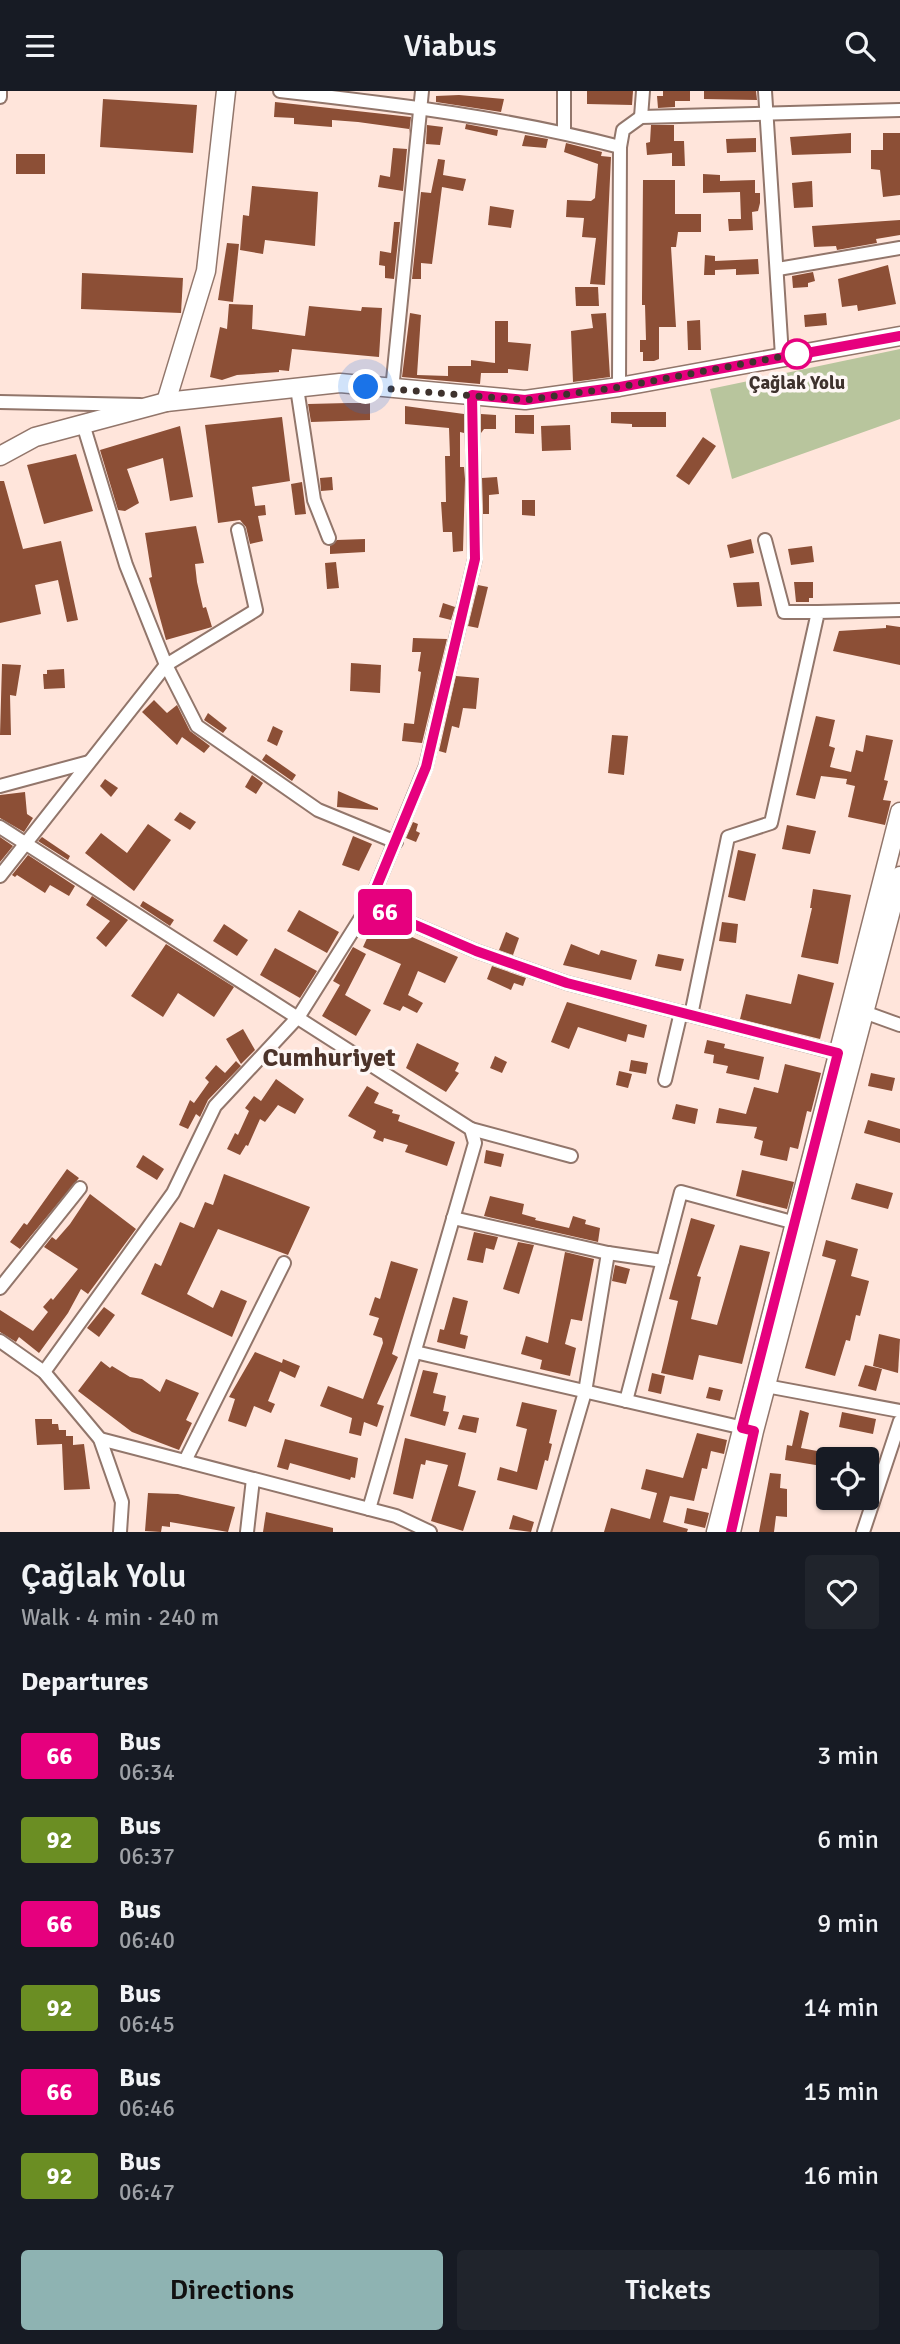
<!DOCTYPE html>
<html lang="en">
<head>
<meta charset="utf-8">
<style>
	body { margin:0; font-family:Signika,sans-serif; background:#20242c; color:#f1f3f6; height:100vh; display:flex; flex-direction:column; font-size:26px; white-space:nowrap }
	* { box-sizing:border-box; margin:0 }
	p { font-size:23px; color:#9ea1a6 }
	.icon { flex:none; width:38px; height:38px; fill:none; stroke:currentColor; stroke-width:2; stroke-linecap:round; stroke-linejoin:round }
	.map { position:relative; height:1441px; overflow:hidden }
	.details { display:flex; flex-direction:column; background:#171b24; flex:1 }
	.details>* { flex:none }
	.badge { padding:0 14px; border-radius:5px; font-size:24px; line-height:46px }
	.fabs { position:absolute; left:816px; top:1356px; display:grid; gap:14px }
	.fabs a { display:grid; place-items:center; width:63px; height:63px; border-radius:7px; background:#171b24; box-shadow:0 2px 5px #0004; font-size:35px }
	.you { position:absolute; width:35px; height:35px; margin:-18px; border:5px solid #fff; border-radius:50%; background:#1a73e8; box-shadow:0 0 0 10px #1a73e833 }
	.map>.badge { position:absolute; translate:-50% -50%; box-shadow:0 0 0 4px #fff }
	h2 { padding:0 21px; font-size:26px; line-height:63px }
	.round { display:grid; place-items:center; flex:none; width:74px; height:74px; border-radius:7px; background:#20242c }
	.summary { display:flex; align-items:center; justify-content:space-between; height:119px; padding:0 21px }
	h1 { font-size:33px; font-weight:600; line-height:52px }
	.action { display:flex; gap:14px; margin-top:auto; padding:14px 21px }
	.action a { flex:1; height:80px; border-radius:7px; background:#8eb3b2; color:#111; font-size:28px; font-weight:600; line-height:80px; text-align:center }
	.action a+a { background:#20242c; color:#f1f3f6 }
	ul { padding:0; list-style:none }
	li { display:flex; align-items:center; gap:21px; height:84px; padding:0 21px }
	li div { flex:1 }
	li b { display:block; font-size:26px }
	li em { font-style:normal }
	li .badge { min-width:77px; font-weight:700; text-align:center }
	header { display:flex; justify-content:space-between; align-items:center; height:91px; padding:0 21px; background:#171b24; font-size:32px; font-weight:600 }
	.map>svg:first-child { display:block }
	.green { fill:#b8c59d }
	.building { fill:#8c4f36 }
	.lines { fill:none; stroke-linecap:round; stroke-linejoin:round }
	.street-casing { stroke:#92766b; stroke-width:16 }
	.secondary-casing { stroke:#92766b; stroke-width:21 }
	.street { stroke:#fff; stroke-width:12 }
	.secondary { stroke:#fff; stroke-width:18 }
	.line-casing { stroke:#fff; stroke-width:16 }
	.line { stroke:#e6007e; stroke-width:10 }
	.walk { stroke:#3e322d; stroke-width:7; stroke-dasharray:0 12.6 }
	.stop-dot { fill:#fff; stroke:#e6007e; stroke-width:3.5 }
	.labels { text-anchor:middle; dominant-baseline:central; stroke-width:7; stroke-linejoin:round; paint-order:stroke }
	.stop-label { font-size:19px; font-weight:bold; fill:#3e322d; stroke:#fef7f5 }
	.district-label { font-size:26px; font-weight:bold; fill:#4c332a; stroke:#fef7f5 }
</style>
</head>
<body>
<header><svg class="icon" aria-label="menu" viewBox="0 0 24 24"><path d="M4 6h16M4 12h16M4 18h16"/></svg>Viabus<svg class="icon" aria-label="search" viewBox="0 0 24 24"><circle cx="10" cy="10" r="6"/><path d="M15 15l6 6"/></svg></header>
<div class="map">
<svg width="900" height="1441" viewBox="0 0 900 1441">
	<rect width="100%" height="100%" fill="#ffe5db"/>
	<polygon class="green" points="900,258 900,328 732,388 710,298"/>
	<g class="building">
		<polygon points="587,0 633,0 632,14 587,13"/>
		<polygon points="663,0 690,0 690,10 675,10 675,16 658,17 657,5 663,5"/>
		<polygon points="704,0 756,0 757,9 704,8"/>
		<polygon points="459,4 504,8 501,21 436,11 436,5"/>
		<polygon points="103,8 197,14 193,62 100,56"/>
		<polygon points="275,11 411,26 409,43 409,38 358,31 332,29 332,36 294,33 294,27 274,26"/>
		<polygon points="466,33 498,39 497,45 465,38"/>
		<polygon points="427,34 443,36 440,54 426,53"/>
		<polygon points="651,34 674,34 674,50 684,50 685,75 672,75 672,62 647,64 646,52 650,51"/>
		<polygon points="851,42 851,62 792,64 790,46"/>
		<polygon points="883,42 900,42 900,104 883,106 880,79 871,78 871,59 883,59"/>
		<polygon points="525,44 548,48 546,57 522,55"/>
		<polygon points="756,47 756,61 727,62 726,48"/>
		<polygon points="566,52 602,61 601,65 611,66 605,194 590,193 596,147 582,146 584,127 566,126 567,109 591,110 595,107 598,73 564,61"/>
		<polygon points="393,57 407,58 403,100 378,96 380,84 390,86"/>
		<rect x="16" y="63" width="29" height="20"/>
		<polygon points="438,68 445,69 443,84 466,88 463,100 442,96 432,173 421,172 421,188 412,188 421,101 431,102"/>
		<polygon points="703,83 720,84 720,90 755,89 755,102 760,102 760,112 758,120 752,121 753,139 729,140 728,128 741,128 740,101 703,102"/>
		<polygon points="643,89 675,89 675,123 701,123 701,141 678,141 676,156 671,156 676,236 659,236 659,268 654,270 643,270 643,261 640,261 640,249 646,249 645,214 642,214 642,207"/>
		<polygon points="812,90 813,116 794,117 792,92"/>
		<polygon points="252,95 318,101 315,155 265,149 263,163 240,159 243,124 249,125"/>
		<polygon points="490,115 514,119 511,137 488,134"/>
		<polygon points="900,129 900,144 876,148 877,152 837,159 836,155 814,156 812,135"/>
		<polygon points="394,131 400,131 394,188 385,187 385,175 379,174 380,160 391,162"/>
		<polygon points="227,152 239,153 233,211 218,209"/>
		<polygon points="705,164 715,165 715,170 758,168 759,183 736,184 736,178 715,179 715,184 704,184"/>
		<polygon points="888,174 896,213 858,220 857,214 842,216 838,188"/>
		<polygon points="813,181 815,190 808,192 808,196 793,197 792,185"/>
		<polygon points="82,182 183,187 181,222 81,218"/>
		<polygon points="575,196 598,196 599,215 576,215"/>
		<polygon points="229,213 253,214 252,238 305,245 309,215 361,220 362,216 382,217 379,266 292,258 289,280 279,279 279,281 237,284 222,289 210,286 220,236 227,238"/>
		<polygon points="410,222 421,224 417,284 448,285 448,275 471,275 471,269 495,272 495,230 508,230 508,251 531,253 528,280 508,278 508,282 481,282 480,293 402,286"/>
		<polygon points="606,222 610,286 573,291 571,240 593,237 591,223"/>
		<polygon points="826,222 827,234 805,236 804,224"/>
		<polygon points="700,229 701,259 688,259 687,230"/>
		<polygon points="348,312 370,312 370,329 311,331 308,313"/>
		<polygon points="405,315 464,323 464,342 460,341 460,376 464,376 465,388 463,460 453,461 452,441 443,441 441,411 446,411 445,365 450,365 449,337 405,333"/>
		<polygon points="611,321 666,321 666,336 632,336 632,333 611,332"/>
		<polygon points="481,323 496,324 496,338 484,338 481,342"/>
		<polygon points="515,324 534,324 534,343 515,342"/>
		<polygon points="282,326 290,390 252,396 255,415 265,414 266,424 258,425 263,450 250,453 246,436 240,429 218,432 205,334"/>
		<polygon points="570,334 571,359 542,360 541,335"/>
		<polygon points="180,335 193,406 170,410 163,367 127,378 139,412 125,420 118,419 100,359"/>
		<polygon points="703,346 716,355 689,394 676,385"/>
		<polygon points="76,363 93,420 44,433 27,374"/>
		<polygon points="332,386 333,399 321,400 320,387"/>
		<polygon points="497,386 499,403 489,404 489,423 483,423 482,387"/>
		<polygon points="0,390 4,390 23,458 61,450 78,529 67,531 58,489 35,494 41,523 0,532"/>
		<polygon points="302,391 306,423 295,424 291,393"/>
		<polygon points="522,409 535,409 535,425 522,424"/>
		<polygon points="196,435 204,472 195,473 197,491 203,517 206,516 212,536 166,549 149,487 152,486 145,442"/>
		<polygon points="365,448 365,461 330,463 330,455 337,449"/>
		<polygon points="751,448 754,462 730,467 727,454"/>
		<polygon points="812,455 814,471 791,474 788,458"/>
		<polygon points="336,471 339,497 327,498 325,472"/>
		<polygon points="759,491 762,515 737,516 733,492"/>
		<polygon points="794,491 813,491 813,507 809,507 809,511 796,511"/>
		<polygon points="478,494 488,496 478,537 468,535"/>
		<polygon points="443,512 455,516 451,529 439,526"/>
		<polygon points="886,534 900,536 900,574 833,560 839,540 886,537"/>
		<polygon points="413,547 447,548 422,652 402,650 404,632 414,633 421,581 418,580 421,561 412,561"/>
		<polygon points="351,572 381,574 380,602 350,600"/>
		<polygon points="2,573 21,574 16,605 10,604 11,644 0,644"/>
		<polygon points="64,578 65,597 44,598 43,583 47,583 47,579"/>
		<polygon points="456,585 479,587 476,618 463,617 459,637 452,635 446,662 439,660"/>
		<polygon points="154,609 167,622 177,614 190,640 210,655 204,662 182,646 177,654 142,621"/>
		<polygon points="208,622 227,637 223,642 204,629"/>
		<polygon points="816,625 835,629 829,655 835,657 830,676 851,681 856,659 863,661 866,644 893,649 884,689 888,690 883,709 891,710 885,734 848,726 855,695 846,693 847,688 821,685 815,708 796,704"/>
		<polygon points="273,635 283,640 277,655 267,650"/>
		<polygon points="612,644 628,645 624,684 608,682"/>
		<polygon points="266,663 296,684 292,690 262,669"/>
		<polygon points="252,684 263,692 256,703 245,696"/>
		<polygon points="105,688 118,697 111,706 100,695"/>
		<polygon points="338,700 378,717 378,719 337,716"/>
		<polygon points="25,701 27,723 33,727 24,741 0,727 0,704"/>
		<polygon points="180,721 196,731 190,739 174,729"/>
		<polygon points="413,731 418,733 416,740 420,742 416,751 406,747"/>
		<polygon points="148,733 171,749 134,800 85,762 101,742 127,762"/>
		<polygon points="787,734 816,740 810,763 782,758"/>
		<polygon points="353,745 372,753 359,780 342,774"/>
		<polygon points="0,746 13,755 0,771"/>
		<polygon points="42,746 70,765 68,769 38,750"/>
		<polygon points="738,759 756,763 745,810 728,806"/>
		<polygon points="28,764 75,795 69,805 50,794 45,802 17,784 15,786 12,784"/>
		<polygon points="813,798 851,804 838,873 801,866 812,817 810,817"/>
		<polygon points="92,805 128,829 106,856 96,847 110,830 86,814"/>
		<polygon points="143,810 174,829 170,835 140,815"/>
		<polygon points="299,819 339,841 327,862 287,840"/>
		<polygon points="375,830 458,866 445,892 418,880 408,904 423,912 417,922 403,915 400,920 383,913 401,873 363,856"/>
		<polygon points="722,831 738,833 736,852 719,850"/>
		<polygon points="224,833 248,849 237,865 213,850"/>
		<polygon points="506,841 519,847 513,864 499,859"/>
		<polygon points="166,853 234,896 214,926 178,902 163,926 131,905"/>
		<polygon points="571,853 599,864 601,859 637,869 631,889 563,874"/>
		<polygon points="353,856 366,863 345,904 371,919 356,945 322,925 340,894 333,890"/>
		<polygon points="275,857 317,880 300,907 260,884"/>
		<polygon points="658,863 684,868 681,880 655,875"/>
		<polygon points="492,875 526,887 523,895 514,892 511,899 487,888"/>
		<polygon points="798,883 834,892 820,948 740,928 746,903 791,913"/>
		<polygon points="567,911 647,934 644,947 628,943 626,951 578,936 569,958 551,951"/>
		<polygon points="243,938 255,959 241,973 226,948"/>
		<polygon points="707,949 725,953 724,957 764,966 759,989 726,982 728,975 713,972 714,964 704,962"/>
		<polygon points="417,952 459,972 455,980 459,982 446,1001 406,977"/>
		<polygon points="495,965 507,971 502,982 490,977"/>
		<polygon points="631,969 648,972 646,983 629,980"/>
		<polygon points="236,970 241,975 208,1009 200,1026 196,1023 188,1038 179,1034 190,1009 194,1012 209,991 205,987 216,974 225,982"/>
		<polygon points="785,973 821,982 811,1021 807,1020 798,1058 790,1056 787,1070 760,1064 763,1050 754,1047 757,1036 716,1032 719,1017 746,1023 754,996 778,1002"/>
		<polygon points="619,980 632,983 628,997 616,994"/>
		<polygon points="871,982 895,987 892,1000 868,995"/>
		<polygon points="276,988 304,1008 295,1023 278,1014 265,1031 260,1028 248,1055 246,1054 240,1064 227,1058 235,1042 238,1044 249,1020 245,1017 254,1005 261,1010"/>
		<polygon points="367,995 379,1002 374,1012 393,1019 392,1022 400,1024 398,1030 455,1051 447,1075 405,1061 408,1054 384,1047 383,1051 373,1047 376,1040 348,1025"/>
		<polygon points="676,1013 698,1018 695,1033 672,1028"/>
		<polygon points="868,1029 900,1038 900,1052 864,1042"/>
		<polygon points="486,1059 504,1063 501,1076 484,1072"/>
		<polygon points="143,1064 164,1078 157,1089 136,1076"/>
		<polygon points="67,1078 79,1087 20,1158 10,1151 24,1132 27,1134"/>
		<polygon points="742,1079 794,1091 787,1118 736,1105"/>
		<polygon points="224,1083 310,1116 288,1164 218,1138 187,1203 213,1217 221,1199 247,1210 232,1246 141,1203 155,1172 161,1175 180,1131 194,1137 205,1111 213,1114"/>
		<polygon points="856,1092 893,1102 888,1118 851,1108"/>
		<polygon points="90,1103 136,1138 88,1203 81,1198 68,1222 39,1262 19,1246 16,1251 0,1241 0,1219 33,1240 48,1221 43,1216 51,1207 53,1209 78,1178 44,1156 52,1146 56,1149 70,1133"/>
		<polygon points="490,1105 524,1113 522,1123 536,1127 535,1129 569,1137 573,1125 586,1129 585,1133 600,1137 598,1151 484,1125"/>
		<polygon points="691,1127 715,1134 697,1185 701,1186 691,1228 717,1234 740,1154 770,1161 742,1273 699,1264 693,1289 661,1282 678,1210 669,1208"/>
		<polygon points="474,1141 498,1146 494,1159 486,1157 483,1172 467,1169"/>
		<polygon points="826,1149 858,1158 851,1185 869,1190 860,1225 856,1224 850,1250 846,1249 835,1285 805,1277 836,1169 822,1165"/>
		<polygon points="518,1151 534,1154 519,1203 503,1198"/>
		<polygon points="565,1161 594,1168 582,1230 571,1228 565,1253 576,1257 570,1285 540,1278 542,1269 521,1263 526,1245 548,1252"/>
		<polygon points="391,1170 418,1178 392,1263 398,1266 377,1313 384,1315 377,1336 364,1331 361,1345 349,1342 352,1327 320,1315 328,1295 363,1308 383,1252 382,1247 373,1244 379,1227 369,1224 375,1206 380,1208"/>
		<polygon points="615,1174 630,1178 626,1193 612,1190"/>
		<polygon points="453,1206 468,1210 460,1243 468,1245 465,1258 437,1251 440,1238 444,1239"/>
		<polygon points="104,1216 115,1224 99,1246 87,1237"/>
		<polygon points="879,1243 900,1248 898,1282 873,1275"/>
		<polygon points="255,1261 282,1272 283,1268 300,1275 295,1287 280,1280 268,1310 275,1313 271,1322 254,1315 246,1336 228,1330 235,1308 229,1306"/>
		<polygon points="101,1270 110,1277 112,1275 130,1286 142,1288 160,1301 166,1288 199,1302 186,1329 192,1332 179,1359 132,1341 78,1300"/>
		<polygon points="865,1274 882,1278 876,1300 858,1295"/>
		<polygon points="423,1279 438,1282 433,1302 446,1305 443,1320 449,1321 445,1335 410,1325"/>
		<polygon points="652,1282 665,1285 661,1303 648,1300"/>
		<polygon points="709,1296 723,1299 720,1310 706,1307"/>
		<polygon points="522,1311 557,1319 549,1352 552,1353 548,1370 545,1369 537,1399 497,1389 500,1376 517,1381 527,1338 516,1335"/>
		<polygon points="800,1319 809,1322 801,1357 828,1362 828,1376 785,1369 787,1354 792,1355"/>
		<polygon points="842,1321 876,1328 873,1343 839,1336"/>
		<polygon points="463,1324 479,1327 476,1342 458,1338"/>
		<polygon points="35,1328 52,1328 52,1333 58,1333 59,1339 66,1339 66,1345 73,1345 73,1354 84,1353 90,1398 64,1399 62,1353 37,1354"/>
		<polygon points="697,1342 727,1349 724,1363 711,1360 707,1378 702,1377 694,1410 670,1405 663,1431 688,1438 687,1441 604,1441 611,1417 650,1428 657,1402 641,1398 646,1378 683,1387"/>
		<polygon points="405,1347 466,1362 458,1395 476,1400 463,1440 431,1430 448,1374 426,1369 425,1374 421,1373 413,1408 393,1403"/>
		<polygon points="285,1348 358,1367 355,1387 351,1386 350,1389 290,1372 288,1379 277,1376"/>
		<polygon points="770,1382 781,1383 780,1397 787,1398 787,1426 776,1425 774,1441 759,1441"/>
		<polygon points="148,1402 178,1403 235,1416 228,1441 170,1431 170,1436 162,1435 161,1441 145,1440"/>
		<polygon points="687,1417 709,1422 705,1437 684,1432"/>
		<polygon points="266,1421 333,1437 333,1441 263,1441"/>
		<polygon points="513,1424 534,1431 531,1441 509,1438"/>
	</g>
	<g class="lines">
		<defs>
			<g id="street">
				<path d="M280 0C395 13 509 27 620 56"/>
				<polyline points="765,0 782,265"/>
				<polyline points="0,6 0,0"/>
				<polyline points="641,26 643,0"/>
				<polyline points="564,41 564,0"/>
				<polyline points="778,178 900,157"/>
				<polyline points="619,296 620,56 623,39 641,26 900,19"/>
				<polyline points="297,297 314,409 329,447"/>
				<polyline points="392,299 422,0"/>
				<polyline points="0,311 140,314"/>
				<polyline points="83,333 126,474 166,574 197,635 318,719 396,751"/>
				<polyline points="765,449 784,521 818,521"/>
				<polyline points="0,695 89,671"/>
				<polyline points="0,736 471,1038 475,1052 369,1418"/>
				<polyline points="0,785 166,574 256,519 238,439"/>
				<polyline points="369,814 476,860 567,892 845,964"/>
				<polyline points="864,921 900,934"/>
				<polyline points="691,924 728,746 771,732 818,521 900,519"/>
				<polyline points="665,989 681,921"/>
				<polyline points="471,1038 571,1065"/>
				<polyline points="453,1127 608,1162 663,1170"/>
				<polyline points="0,1197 80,1097"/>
				<polyline points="0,1250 44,1281 100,1348 122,1411 120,1441"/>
				<polyline points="415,1261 748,1338"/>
				<polyline points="44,1281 173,1102 215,1015 299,925 369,814 426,675 475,468 472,304"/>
				<polyline points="766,1295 900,1320"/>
				<polyline points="626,1310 681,1101 803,1134"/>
				<polyline points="100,1348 396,1425 430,1441"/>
				<polyline points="185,1370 284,1172"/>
				<polyline points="247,1441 253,1388"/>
				<polyline points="544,1441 585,1301 608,1162"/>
				<polyline points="863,1441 900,1330"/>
			</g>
			<g id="secondary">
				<polyline points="166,311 206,180 226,0"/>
				<polyline points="0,365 35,346 166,311 340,292 525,309 619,296 900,245"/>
				<polyline points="716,1441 900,721"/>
				<polyline points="731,1441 754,1340 900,785"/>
			</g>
		</defs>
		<use href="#street" class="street-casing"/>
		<use href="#secondary" class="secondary-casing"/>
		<use href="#street" class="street"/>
		<use href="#secondary" class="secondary"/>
	</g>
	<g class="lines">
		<defs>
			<polyline id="line" points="731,1441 754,1340 742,1337 838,962 567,892 476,860 369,814 426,676 475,468 472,304 525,309 620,296 900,245"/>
		</defs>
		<use href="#line" class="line-casing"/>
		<use href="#line" class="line"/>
		<polyline class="walk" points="366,296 525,309 620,296 806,261 797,263"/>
	</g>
	<circle class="stop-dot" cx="797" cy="263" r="14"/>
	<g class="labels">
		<g class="stop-label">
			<text x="797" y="292">Çağlak Yolu</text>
		</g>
		<g class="district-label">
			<text x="329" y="967">Cumhuriyet</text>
		</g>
	</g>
</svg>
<div class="fabs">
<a><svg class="icon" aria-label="locate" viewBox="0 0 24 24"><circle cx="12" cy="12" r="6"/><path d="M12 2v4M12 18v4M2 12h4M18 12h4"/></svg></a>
</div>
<div class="you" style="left:366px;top:296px"></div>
<b class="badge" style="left:385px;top:821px;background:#e6007e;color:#fff">66</b>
</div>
<section class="details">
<div class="summary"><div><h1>Çağlak Yolu</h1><p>Walk · 4 min · 240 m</p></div><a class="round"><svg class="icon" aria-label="heart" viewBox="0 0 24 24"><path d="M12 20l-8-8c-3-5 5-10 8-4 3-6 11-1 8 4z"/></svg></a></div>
<h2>Departures</h2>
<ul>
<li><span class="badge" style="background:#e6007e;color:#fff">66</span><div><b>Bus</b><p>06:34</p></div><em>3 min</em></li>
<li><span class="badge" style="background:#6b8e23;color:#fff">92</span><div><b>Bus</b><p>06:37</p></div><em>6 min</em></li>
<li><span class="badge" style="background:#e6007e;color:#fff">66</span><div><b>Bus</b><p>06:40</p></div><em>9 min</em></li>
<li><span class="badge" style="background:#6b8e23;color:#fff">92</span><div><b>Bus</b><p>06:45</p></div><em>14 min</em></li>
<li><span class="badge" style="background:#e6007e;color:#fff">66</span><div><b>Bus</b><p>06:46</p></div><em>15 min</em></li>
<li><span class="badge" style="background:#6b8e23;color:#fff">92</span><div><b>Bus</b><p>06:47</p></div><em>16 min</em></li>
</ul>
<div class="action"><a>Directions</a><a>Tickets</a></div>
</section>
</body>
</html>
